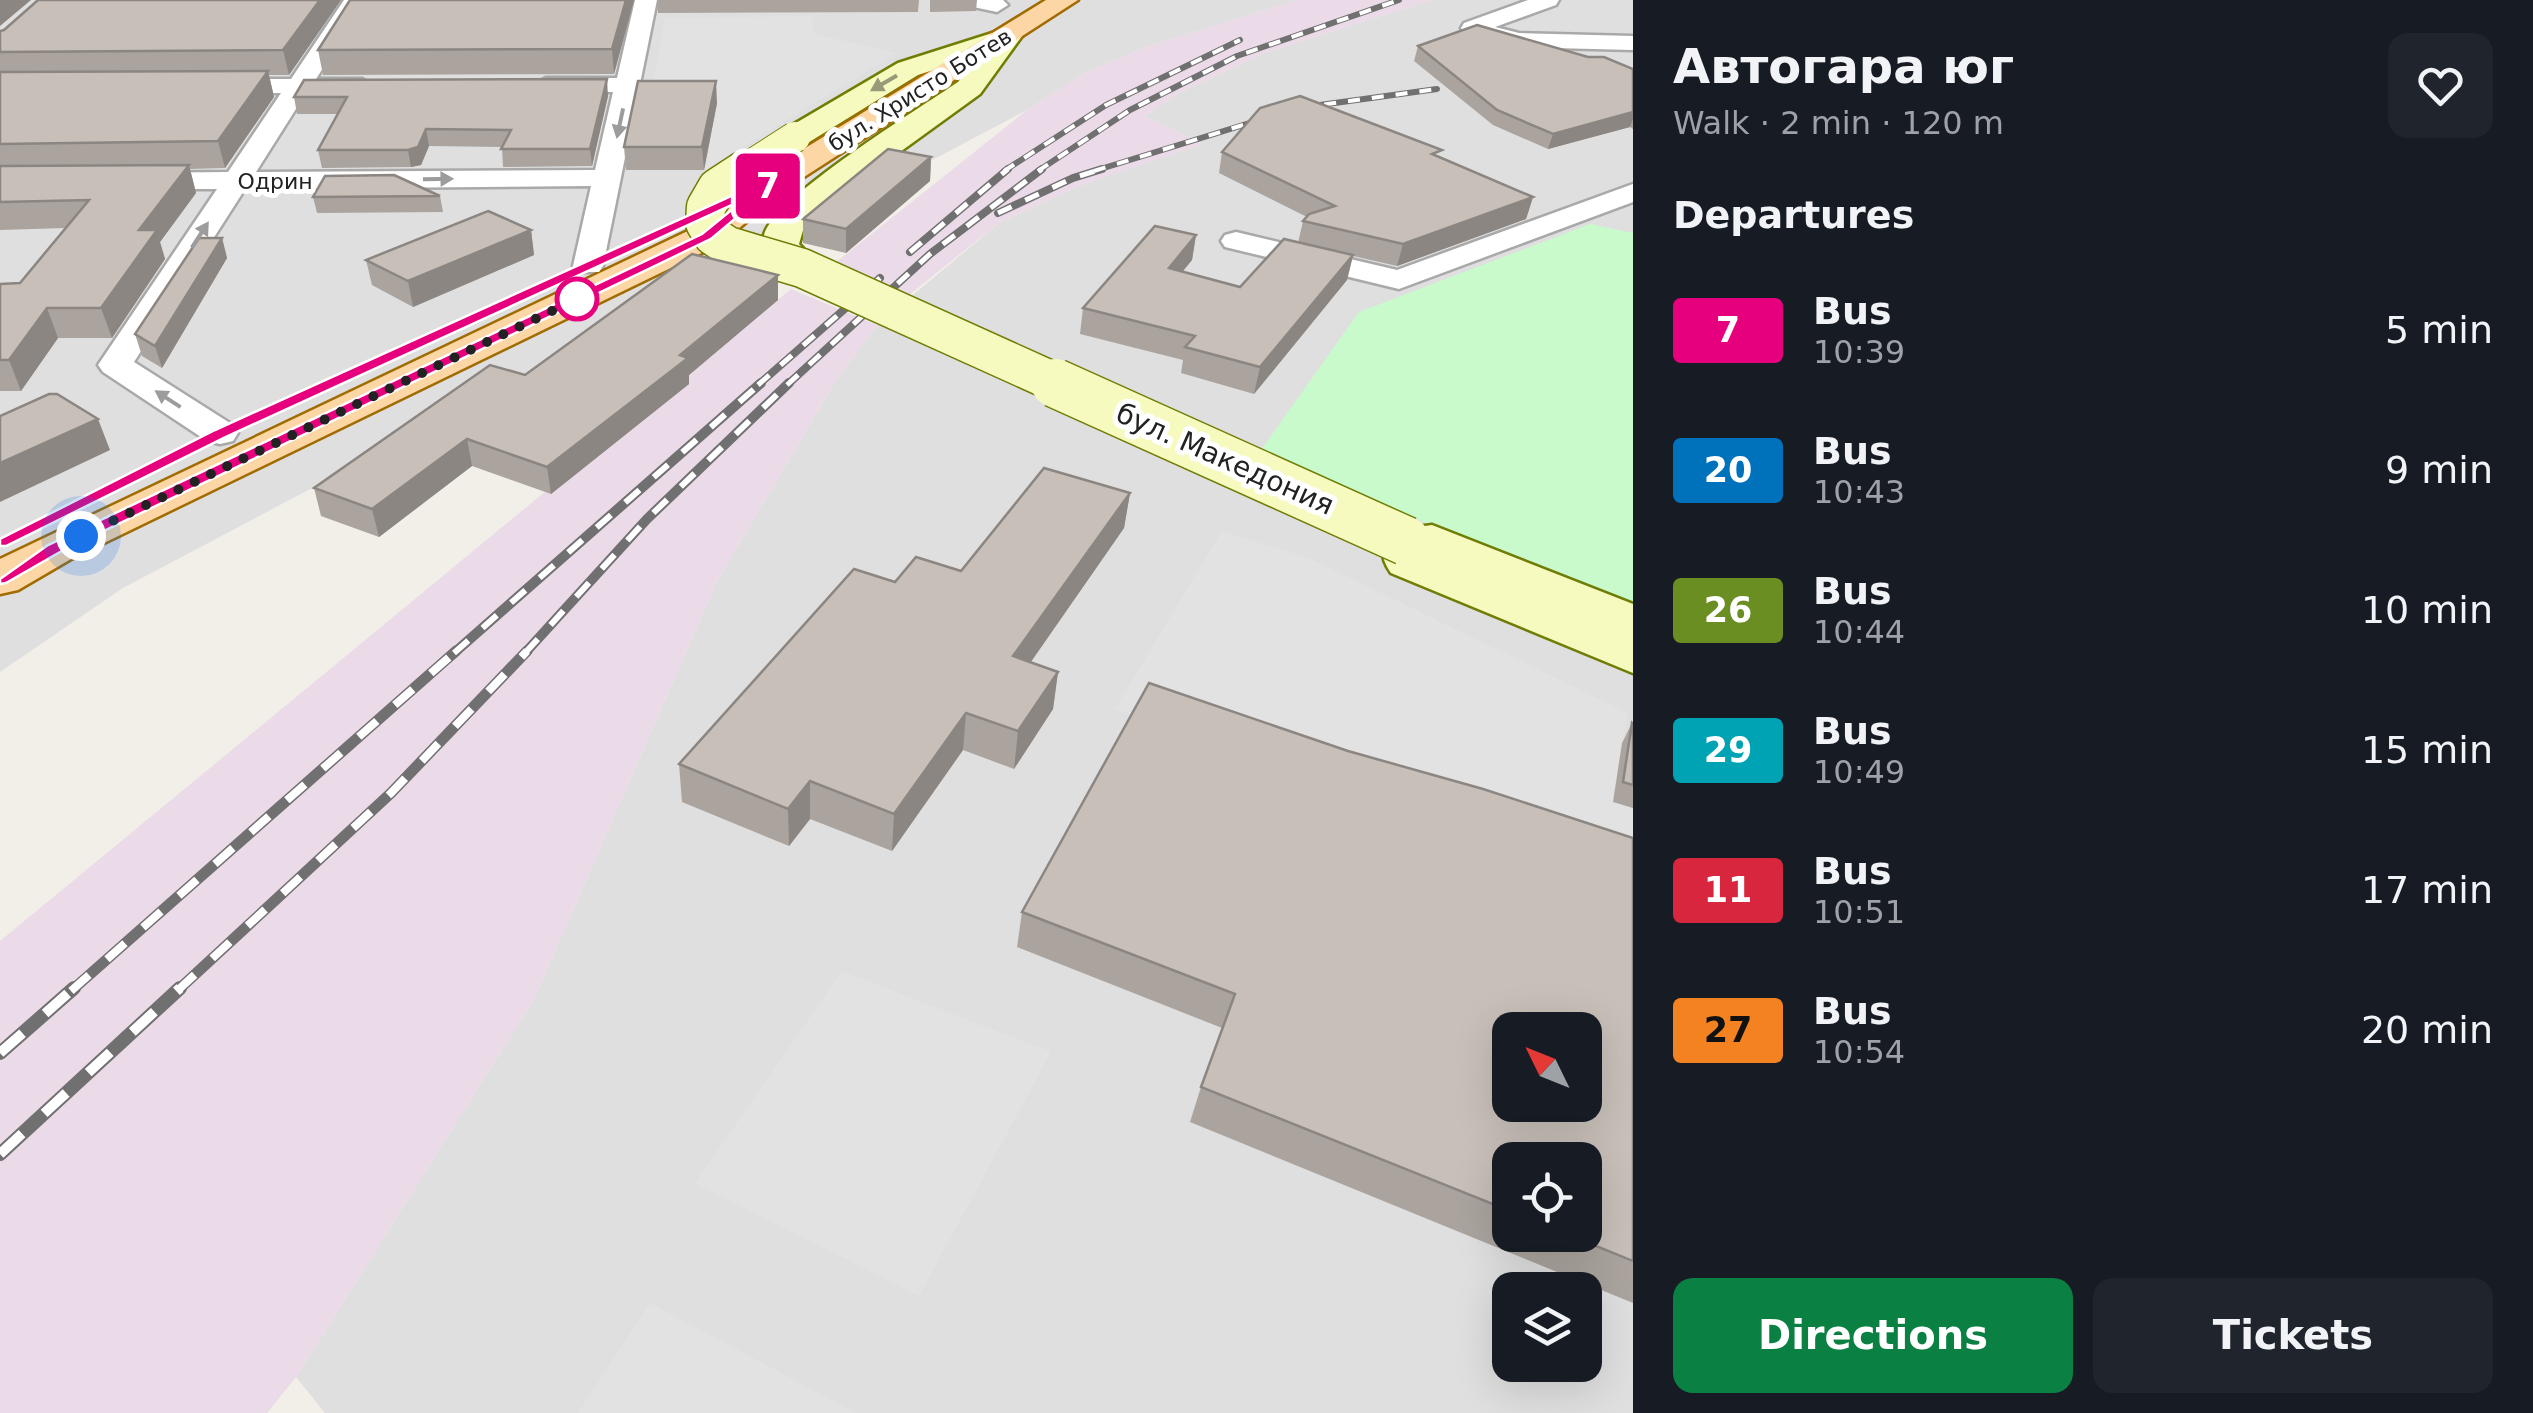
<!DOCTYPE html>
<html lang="en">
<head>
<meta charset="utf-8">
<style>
	body { margin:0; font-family:"DejaVu Sans",sans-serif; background:#20242c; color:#f1f3f6; height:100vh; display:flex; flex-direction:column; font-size:38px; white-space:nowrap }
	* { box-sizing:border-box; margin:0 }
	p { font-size:32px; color:#9ea1a6 }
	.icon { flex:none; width:55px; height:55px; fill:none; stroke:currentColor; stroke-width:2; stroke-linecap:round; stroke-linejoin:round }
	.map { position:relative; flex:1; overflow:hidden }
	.panel { display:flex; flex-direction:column; background:#171b24; width:900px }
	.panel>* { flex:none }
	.badge { padding:0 20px; border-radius:8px; font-size:35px; line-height:65px }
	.needle { width:65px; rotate:313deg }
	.fabs { position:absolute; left:1492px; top:1012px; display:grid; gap:20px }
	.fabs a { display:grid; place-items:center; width:110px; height:110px; border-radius:20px; background:#171b24; box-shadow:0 10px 40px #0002; font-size:50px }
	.you { position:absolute; width:50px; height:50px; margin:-25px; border:8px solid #fff; border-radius:50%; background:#1a73e8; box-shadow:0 0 0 15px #1a73e833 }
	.map>.badge { position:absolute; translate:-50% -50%; box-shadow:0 0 0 5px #fff }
	h2 { padding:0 40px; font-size:38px; line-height:90px }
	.round { display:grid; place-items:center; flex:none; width:105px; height:105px; border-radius:20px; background:#20242c }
	.head { display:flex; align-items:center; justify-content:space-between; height:170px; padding:0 40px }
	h1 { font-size:48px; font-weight:600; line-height:75px }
	.cta { display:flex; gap:20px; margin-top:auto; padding:20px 40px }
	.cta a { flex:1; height:115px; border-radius:20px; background:#0b8043; color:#fff; font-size:40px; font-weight:600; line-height:115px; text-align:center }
	.cta a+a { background:#20242c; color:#f1f3f6 }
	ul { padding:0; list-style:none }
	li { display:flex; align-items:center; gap:30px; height:140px; padding:0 40px }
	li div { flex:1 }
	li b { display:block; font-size:38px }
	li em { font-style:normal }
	li .badge { min-width:110px; font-weight:700; text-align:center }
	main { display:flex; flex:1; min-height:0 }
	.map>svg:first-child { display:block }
	.residential { fill:#e0dfdf; fill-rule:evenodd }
	.industrial { fill:#ebdbe8 }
	.park { fill:#c8facc }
	.parking { fill:#e2e2e2 }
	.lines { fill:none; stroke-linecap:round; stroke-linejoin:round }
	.street-casing { stroke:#a9a9a9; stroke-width:5 }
	.secondary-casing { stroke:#707d05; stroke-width:5 }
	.primary-casing { stroke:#a06b00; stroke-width:5 }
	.street { fill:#fff; fill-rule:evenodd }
	.secondary { fill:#f7fabf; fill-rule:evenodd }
	.primary { fill:#fcd6a4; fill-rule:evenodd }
	.rail-far4-casing { stroke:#707070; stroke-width:6 }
	.rail-far3-casing { stroke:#707070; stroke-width:8 }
	.rail-far2-casing { stroke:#707070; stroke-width:10 }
	.rail-far1-casing { stroke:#707070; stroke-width:11 }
	.rail-casing { stroke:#707070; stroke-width:14 }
	.rail-far4 { stroke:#fff; stroke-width:4; stroke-dasharray:12; stroke-linecap:butt }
	.rail-far3 { stroke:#fff; stroke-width:5; stroke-dasharray:15; stroke-linecap:butt }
	.rail-far2 { stroke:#fff; stroke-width:6; stroke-dasharray:19; stroke-linecap:butt }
	.rail-far1 { stroke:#fff; stroke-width:8; stroke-dasharray:24; stroke-linecap:butt }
	.rail { stroke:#fff; stroke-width:10; stroke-dasharray:30; stroke-linecap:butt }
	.secondary-bridge-far2-casing { stroke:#707d05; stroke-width:32; stroke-linecap:butt }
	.secondary-bridge-far1-casing { stroke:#707d05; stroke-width:41; stroke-linecap:butt }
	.secondary-bridge-casing { stroke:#707d05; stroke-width:51; stroke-linecap:butt }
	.secondary-bridge-far2 { stroke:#f7fabf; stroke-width:30 }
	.secondary-bridge-far1 { stroke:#f7fabf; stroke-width:38 }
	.secondary-bridge { stroke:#f7fabf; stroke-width:48 }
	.wall { fill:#aba49e; fill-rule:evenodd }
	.shaded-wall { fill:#8b8681 }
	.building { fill:#c7bfb8; stroke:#8b8681; stroke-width:2.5; fill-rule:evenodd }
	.oneway { fill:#979978 }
	.oneway2 { fill:#9c9c9c }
	.line { fill:#e6007e; stroke:#fff; stroke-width:2.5 }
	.walk { stroke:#222; stroke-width:10; stroke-dasharray:0 18 }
	.stop-dot { fill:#fff; stroke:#e6007e; stroke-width:5 }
	.labels { text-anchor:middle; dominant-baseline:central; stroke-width:10; stroke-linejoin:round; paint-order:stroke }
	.far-street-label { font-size:22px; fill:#222; stroke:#fff }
	.street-label { font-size:28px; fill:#222; stroke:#fff }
</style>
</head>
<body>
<main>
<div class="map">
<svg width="1633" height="1413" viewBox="0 0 1633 1413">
	<rect width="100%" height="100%" fill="#f2efe9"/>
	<g class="residential">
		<polygon points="0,0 1297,0 1146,47 1085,73 1027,110 123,588 0,672"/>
		<path d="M1432 0H1633V1413H325L296 1377 534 999 717 581 836 380 877 325 999 223 1076 187 1201 143 1144 116 1179 93 1264 53ZM1510 1030H1585V1105H1510ZM1510 1160H1585V1235H1510ZM1510 1290H1585V1365H1510Z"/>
	</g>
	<g class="industrial">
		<polygon points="1297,0 1432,0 1264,53 1179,93 1144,116 1203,144 1076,187 999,223 909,295 835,263 1027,110 1085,73 1146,47"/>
		<polygon points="791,289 877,325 836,380 717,581 534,999 296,1377 267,1413 0,1413 0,941"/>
	</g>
	<polygon class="park" points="1590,224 1633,233 1633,614 1261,450 1359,312"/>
	<g class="parking">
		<polygon points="812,16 814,34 897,53 705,170 717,103 650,103 665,18"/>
		<polygon points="1222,531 1311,559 1628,713 1613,801 1633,808 1633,880 1115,709"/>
		<polygon points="842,971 1051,1052 919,1296 695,1183"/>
		<polygon points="650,1303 856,1413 578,1413"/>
	</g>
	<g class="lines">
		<defs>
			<g id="street">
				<polygon points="344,0 366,0 316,79 362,79 374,86 362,93 306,93 256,172 595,170 613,92 546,92 534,85 546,78 617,78 635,0 657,0 603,266 599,272 577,272 573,266 591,186 245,189 134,362 233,425 238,433 233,441 220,444 207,441 103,372 98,365 217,189 131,189 117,181 131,173 228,172 281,93 211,93 199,86 211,79 291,79"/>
				<polygon points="961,0 1003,0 1008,5 997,12 964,5"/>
				<polygon points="1528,0 1559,0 1556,5 1495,27 1519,33 1633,36 1633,50 1519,47 1464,33 1461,28 1464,23"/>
				<polygon points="1633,184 1633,202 1399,289 1225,247 1221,241 1225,235 1236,232 1397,270"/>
			</g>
			<g id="secondary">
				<path d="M1008 28 1022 36 980 94 806 220 799 244 821 268 815 276C801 279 791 279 779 269 769 261 760 248 764 235 773 198 920 108 958 82L979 55 918 75 806 144H784L779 137 784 130 898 63Z"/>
				<path d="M1432 525 1633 604V673L1391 573C1381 559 1379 545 1389 531Z"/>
			</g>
			<polygon id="primary" points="1046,0 1078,0 787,188 720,244 71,559 18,590 0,594 0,559 694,228 763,174"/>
		</defs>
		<use href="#street" class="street-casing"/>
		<use href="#secondary" class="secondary-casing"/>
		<use href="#primary" class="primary-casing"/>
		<use href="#street" class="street"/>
		<use href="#secondary" class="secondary"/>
		<use href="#primary" class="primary"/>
		<defs>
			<g id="rail-far4">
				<polyline points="1004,171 1106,105 1240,40"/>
				<polyline points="1038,171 1130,110 1237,56 1399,0"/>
				<polyline points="1094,171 1298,108 1437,89"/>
			</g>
			<g id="rail-far3">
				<polyline points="998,213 1073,178 1102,169"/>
				<polyline points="910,252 1008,169"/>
				<polyline points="758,385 880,278"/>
				<polyline points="787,385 930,254 1042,169"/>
			</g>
			<g id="rail-far2">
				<polyline points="454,653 761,383"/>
				<polyline points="525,653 647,519 789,383"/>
			</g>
			<g id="rail-far1">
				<polyline points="71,991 456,651"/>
				<polyline points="177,991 391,793 527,651"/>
			</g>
			<g id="rail">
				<polyline points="0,1053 74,988"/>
				<polyline points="0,1154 180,988"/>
			</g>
		</defs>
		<use href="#rail-far4" class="rail-far4-casing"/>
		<use href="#rail-far3" class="rail-far3-casing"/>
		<use href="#rail-far2" class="rail-far2-casing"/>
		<use href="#rail-far1" class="rail-far1-casing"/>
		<use href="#rail" class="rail-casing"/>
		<use href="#rail-far4" class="rail-far4"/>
		<use href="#rail-far3" class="rail-far3"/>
		<use href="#rail-far2" class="rail-far2"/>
		<use href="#rail-far1" class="rail-far1"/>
		<use href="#rail" class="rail"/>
		<defs>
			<polyline id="secondary-bridge-far2" points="742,171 795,137"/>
			<polyline id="secondary-bridge-far1" points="746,169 717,188 706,207 705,223 713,236 728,246 802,268 1061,385"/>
			<polyline id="secondary-bridge" points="1055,383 1406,541"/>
		</defs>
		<use href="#secondary-bridge-far2" class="secondary-bridge-far2-casing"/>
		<use href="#secondary-bridge-far1" class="secondary-bridge-far1-casing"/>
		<use href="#secondary-bridge" class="secondary-bridge-casing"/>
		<use href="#secondary-bridge-far2" class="secondary-bridge-far2"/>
		<use href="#secondary-bridge-far1" class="secondary-bridge-far1"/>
		<use href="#secondary-bridge" class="secondary-bridge"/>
	</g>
	<g class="wall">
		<polygon points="38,0 341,0 289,75 269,75 274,97 225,168 190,169 196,193 160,242 165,259 112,338 58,338 21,391 0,391 0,284 20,283 65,228 0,230 0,31 4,30"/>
		<polygon points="350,0 634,0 614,74 323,75 318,50"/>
		<polygon points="657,0 919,0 918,12 658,13"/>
		<polygon points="930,0 977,0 976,11 930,12"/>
		<polygon points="1418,46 1633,69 1633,129 1630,127 1548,149 1493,125 1414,61"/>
		<polygon points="608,96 592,166 503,167 502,147 429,146 421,165 411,167 322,168 318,150 338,114 297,114 294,97"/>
		<polygon points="717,103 704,170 626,170 624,147"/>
		<polygon points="1222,152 1440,157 1533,197 1526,219 1397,266 1353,256 1347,280 1254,394 1181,373 1183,360 1080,334 1083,308 1196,235 1192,260 1182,272 1240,287 1298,243 1303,221 1307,217 1219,173"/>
		<polygon points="931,157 930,181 846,253 803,243 803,219"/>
		<polygon points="440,196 443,212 317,213 313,197"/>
		<polygon points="531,230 534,255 413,307 372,285 366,260"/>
		<polygon points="222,238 227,258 162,368 142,356 135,334"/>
		<polygon points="778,275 778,300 689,375 689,384 551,494 472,466 379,537 321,516 314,488 525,375"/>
		<polygon points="1130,493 1124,528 1031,662 1058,672 1053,709 1014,769 963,750 892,851 810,819 789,846 682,802 679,764 895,582 961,571"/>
		<polygon points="1632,723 1633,724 1633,808 1613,802 1622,743"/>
		<path d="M1348 751 1633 838V1303L1190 1122 1201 1087 1222 1028 1017 947 1022 912ZM1510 1160 1585 1235H1510Z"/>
	</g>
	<g class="shaded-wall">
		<polygon points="0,0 31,0 0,26"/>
		<polygon points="320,0 341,0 289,75 283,50"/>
		<polygon points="626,0 634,0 614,74 612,49"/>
		<polygon points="268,71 274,97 225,168 218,141"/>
		<polygon points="607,79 608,96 592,166 590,149"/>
		<polygon points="716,81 717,103 704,170 702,147"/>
		<polygon points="1633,112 1633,119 1630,127 1548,149 1553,134"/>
		<polygon points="426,129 429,146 421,165 411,167 408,150"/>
		<polygon points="931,157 930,181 846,253 846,229"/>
		<polygon points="189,165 196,193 160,242 165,259 112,338 101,308 139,230"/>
		<polygon points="1533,197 1526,219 1397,266 1403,244"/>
		<polygon points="531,230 534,255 413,307 408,281"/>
		<polygon points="1196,235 1192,260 1165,293 1169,268"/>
		<polygon points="222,238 227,258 162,368 155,346"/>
		<polygon points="1353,255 1347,280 1254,394 1260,367"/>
		<polygon points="778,275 778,300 689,375 689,384 551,494 547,467"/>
		<polygon points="47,308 58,338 21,391 9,360"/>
		<polygon points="98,419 110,450 0,502 0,463"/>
		<polygon points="467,439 472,466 379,537 372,509"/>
		<polygon points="1130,493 1124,528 1009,693 1013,656"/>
		<polygon points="1058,672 1053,709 1014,769 1018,731"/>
		<polygon points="966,713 963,750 892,851 894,814"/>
		<polygon points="810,781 810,819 789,846 788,809"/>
	</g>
	<g class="building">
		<polygon points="38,0 320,0 283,50 0,52 0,31 4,30"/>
		<polygon points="350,0 626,0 612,49 318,50"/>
		<polygon points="1477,25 1588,57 1604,57 1633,69 1633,112 1553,134 1497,110 1418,46"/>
		<polygon points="268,71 218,141 0,144 0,72"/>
		<polygon points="607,79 590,149 501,149 511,130 426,129 418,147 408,150 318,150 347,97 294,97 304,80"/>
		<polygon points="638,81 716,81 702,147 624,147"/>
		<polygon points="1300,96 1442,150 1432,154 1533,197 1403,244 1303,221 1309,214 1335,206 1222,152 1260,108"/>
		<polygon points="888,149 931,157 846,229 803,219"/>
		<polygon points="189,165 139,230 157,230 101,308 47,308 9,360 0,360 0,284 20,283 89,200 0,202 0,166"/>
		<polygon points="394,175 440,196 313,197 325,176"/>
		<polygon points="488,211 531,230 408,281 366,260"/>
		<polygon points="1155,226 1196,235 1169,268 1240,287 1284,239 1353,255 1260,367 1185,347 1195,336 1083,308"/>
		<polygon points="199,238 222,238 155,346 135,334"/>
		<polygon points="692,254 778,275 680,355 688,358 547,467 467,439 372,509 314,488 490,365 525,375"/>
		<polygon points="49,394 57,394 98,419 0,463 0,416"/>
		<polygon points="1044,468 1130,493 1013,656 1058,672 1018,731 966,713 894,814 810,781 788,809 679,764 854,569 895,582 916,557 961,571"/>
		<path d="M1149 683 1348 751 1483 789 1633 838V1261L1569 1235H1585V1160H1510V1211L1201 1087 1235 994 1022 912ZM1510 1030H1585V1105H1510Z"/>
		<polygon points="1632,723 1633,724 1633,785 1623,782"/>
	</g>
	<defs><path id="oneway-solid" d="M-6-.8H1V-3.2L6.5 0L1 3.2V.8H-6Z" transform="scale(2.5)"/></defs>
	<use class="oneway" href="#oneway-solid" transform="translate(884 83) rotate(150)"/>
	<g class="oneway2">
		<use href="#oneway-solid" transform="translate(620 123) rotate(102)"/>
		<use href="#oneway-solid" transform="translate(438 179) rotate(-1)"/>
		<use href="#oneway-solid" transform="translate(200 235) rotate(-57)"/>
		<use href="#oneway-solid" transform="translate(168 399) rotate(-147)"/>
	</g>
	<polygon class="line" points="771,178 781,180 711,239 60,552 6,583 0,584 0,579 48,545 702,234 745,199 226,437 6,546 0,546 0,539 215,430"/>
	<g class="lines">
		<polyline class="walk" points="81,536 577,299"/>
	</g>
	<circle class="stop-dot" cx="577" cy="299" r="20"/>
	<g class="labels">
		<g class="far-street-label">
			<text transform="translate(920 90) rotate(-32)">бул. Христо Ботев</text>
			<text x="275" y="181">Одрин</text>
		</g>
		<g class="street-label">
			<text transform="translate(1225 459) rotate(24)">бул. Македония</text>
		</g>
	</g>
</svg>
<div class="fabs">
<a><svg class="needle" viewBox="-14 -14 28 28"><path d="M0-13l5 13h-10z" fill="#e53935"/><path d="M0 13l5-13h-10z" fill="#9ea1a6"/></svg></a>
<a><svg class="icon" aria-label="locate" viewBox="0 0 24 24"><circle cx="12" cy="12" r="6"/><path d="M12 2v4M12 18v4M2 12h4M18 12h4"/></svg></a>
<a><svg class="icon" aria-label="layers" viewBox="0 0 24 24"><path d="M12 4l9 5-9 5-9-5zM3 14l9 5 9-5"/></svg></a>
</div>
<div class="you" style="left:81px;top:536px"></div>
<b class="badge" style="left:768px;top:186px;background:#e6007e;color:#fff">7</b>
</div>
<section class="panel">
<div class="head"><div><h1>Автогара юг</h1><p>Walk · 2 min · 120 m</p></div><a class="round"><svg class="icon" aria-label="heart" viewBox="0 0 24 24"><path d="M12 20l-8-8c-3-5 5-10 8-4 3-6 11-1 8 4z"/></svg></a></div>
<h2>Departures</h2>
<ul>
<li><span class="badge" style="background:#e6007e;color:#fff">7</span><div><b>Bus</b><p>10:39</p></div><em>5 min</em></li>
<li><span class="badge" style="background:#0072bc;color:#fff">20</span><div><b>Bus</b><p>10:43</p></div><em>9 min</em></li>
<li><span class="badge" style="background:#6b8e23;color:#fff">26</span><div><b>Bus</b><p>10:44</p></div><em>10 min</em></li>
<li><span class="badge" style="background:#00a3b4;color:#fff">29</span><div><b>Bus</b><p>10:49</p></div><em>15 min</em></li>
<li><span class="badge" style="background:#d7263d;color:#fff">11</span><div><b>Bus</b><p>10:51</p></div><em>17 min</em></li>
<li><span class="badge" style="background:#f58220;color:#111">27</span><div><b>Bus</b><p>10:54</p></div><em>20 min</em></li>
</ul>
<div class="cta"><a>Directions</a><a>Tickets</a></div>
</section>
</main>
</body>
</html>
